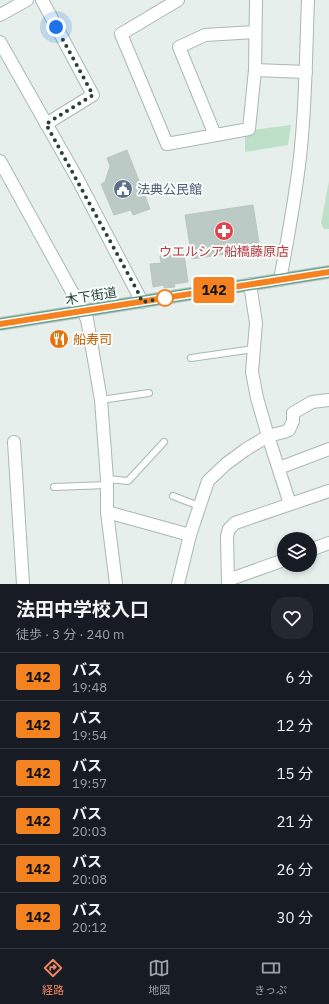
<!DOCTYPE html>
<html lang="ja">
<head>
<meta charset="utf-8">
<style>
	body { margin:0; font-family:"IBM Plex Sans","Noto Sans JP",sans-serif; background:#242831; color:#f1f3f6; height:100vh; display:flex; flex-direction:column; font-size:15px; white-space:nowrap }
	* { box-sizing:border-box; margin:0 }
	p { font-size:13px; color:#9ea1a6 }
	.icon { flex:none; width:22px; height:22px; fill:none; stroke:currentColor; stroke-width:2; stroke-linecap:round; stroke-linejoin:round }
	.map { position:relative; height:584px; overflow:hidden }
	.drawer { display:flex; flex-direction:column; background:#171b24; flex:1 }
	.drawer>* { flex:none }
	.badge { padding:0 8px; border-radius:3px; font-size:14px; line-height:26px }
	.tools { position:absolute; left:277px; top:532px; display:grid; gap:8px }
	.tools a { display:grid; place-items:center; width:40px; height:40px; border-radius:50%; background:#171b24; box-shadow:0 2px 6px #0003; font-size:20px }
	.you { position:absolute; width:20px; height:20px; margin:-10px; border:3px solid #fff; border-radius:50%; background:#1a73e8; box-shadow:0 0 0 6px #1a73e833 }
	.map>.badge { position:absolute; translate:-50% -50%; box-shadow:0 0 0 2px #fff }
	.round { display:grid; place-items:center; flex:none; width:42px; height:42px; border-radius:16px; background:#242831 }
	.head { display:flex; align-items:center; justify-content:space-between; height:68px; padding:0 16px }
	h1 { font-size:19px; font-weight:700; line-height:30px }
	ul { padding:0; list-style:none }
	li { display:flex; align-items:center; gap:12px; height:48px; padding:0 16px; border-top:1px solid #363941 }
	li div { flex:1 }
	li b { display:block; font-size:15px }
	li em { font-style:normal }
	li .badge { min-width:44px; font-weight:700; text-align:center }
	.tabs { display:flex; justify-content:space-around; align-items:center; height:56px; border-top:1px solid #363941; background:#171b24; font-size:11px; color:#9ea1a6 }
	.tabs a { display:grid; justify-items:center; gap:2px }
	.tabs .selected { color:#f4845f }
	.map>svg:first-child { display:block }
	.green { fill:#bfe0c8 }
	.building { fill:#bbcac4; stroke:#b8c9c2 }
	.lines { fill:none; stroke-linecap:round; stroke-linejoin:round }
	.service-casing { stroke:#a8b8b2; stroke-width:8 }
	.minor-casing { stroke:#a8b8b2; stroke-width:14 }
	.primary-casing { stroke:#c2cac8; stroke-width:14 }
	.service { stroke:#fff; stroke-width:6 }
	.minor { stroke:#fff; stroke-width:12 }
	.primary { stroke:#6aa596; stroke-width:12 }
	.line-casing { stroke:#fff; stroke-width:9 }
	.line { stroke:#f58220; stroke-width:6 }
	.walk { stroke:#24423a; stroke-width:4; stroke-dasharray:0 7.2 }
	.stop-dot { fill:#fff; stroke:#f58220; stroke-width:2 }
	.labels { text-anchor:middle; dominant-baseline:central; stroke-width:4; stroke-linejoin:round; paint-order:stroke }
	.service-label { font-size:13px; fill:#4e5e75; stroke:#f7fbf9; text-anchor:start }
	.health-label { font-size:13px; fill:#be3a42; stroke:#f7fbf9 }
	.street-label { font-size:13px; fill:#24423a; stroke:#f7fbf9 }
	.food-label { font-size:13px; fill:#c56008; stroke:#f7fbf9; text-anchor:start }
</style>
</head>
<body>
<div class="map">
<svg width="329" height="584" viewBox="0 0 329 584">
	<rect width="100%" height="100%" fill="#e6efeb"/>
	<g class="green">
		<polygon points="291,125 288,145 245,152 245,131"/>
		<polygon points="329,181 329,229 324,229 321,223"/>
	</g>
	<g class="building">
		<polygon points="127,150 150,209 133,215 131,210 114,215 101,184 105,182 110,166 107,158"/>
		<polygon points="253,205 260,249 192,259 185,215"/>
		<polygon points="184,253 188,282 174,284 175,287 164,288 164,285 153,287 150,264 161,263 160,256"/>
	</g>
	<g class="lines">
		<defs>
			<g id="service">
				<polyline points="191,358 254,349"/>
				<polyline points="101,400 149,393"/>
				<polyline points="107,479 128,481 164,442"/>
				<polyline points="54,487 107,485"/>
				<polyline points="173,496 199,506"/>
			</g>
			<g id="minor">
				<polyline points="42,0 93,95 46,124"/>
				<polyline points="178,0 121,34 167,144 249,129 255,70 256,0"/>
				<polyline points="0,15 27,0"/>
				<polyline points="0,42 77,178 142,302"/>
				<polyline points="255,70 306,72"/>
				<polyline points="215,135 179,47 205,35 255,32"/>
				<polyline points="0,161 87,319 101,400 107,479 107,512 116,584"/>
				<path d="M280 280C288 236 297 191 301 147 306 98 306 49 308 0"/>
				<polyline points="250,284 256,323 252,372 257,398 268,436 290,504"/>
				<polyline points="14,442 23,584"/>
				<polyline points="279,468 329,449"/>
				<polyline points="107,512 190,535"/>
				<polyline points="310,550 329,543"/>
				<polyline points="228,580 284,560"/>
				<polyline points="178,584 190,535 208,481 226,464 245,450 268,436 284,432 289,430 293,421 293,413 312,402 329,400"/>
				<polyline points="228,584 227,536 229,529 235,523 329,491"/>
			</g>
			<polyline id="primary" points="0,324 329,272"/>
		</defs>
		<use href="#service" class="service-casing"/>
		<use href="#minor" class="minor-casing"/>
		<use href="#primary" class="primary-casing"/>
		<use href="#service" class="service"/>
		<use href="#minor" class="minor"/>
		<use href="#primary" class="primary"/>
	</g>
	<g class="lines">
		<defs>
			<polyline id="line" points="0,324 329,272"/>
		</defs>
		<use href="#line" class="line-casing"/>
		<use href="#line" class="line"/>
		<polyline class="walk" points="56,27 93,95 46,124 139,294 142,302 173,297 165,298"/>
	</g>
	<defs>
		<symbol id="civic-disc" viewBox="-11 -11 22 22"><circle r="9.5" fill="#5c6f8a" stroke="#f7fbf9"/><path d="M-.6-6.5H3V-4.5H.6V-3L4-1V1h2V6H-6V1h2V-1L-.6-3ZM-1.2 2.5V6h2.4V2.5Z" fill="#fff"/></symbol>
		<symbol id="pharmacy-disc" viewBox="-11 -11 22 22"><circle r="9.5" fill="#e0444e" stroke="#f7fbf9"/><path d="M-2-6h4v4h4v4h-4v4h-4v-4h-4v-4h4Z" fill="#fff"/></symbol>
		<symbol id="restaurant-disc" viewBox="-11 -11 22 22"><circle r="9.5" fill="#e8710a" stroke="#f7fbf9"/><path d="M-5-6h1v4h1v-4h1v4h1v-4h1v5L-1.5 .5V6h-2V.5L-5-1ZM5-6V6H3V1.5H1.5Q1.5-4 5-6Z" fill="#fff"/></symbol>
	</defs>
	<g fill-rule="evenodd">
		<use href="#civic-disc" x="112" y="178" width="22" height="22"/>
		<use href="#pharmacy-disc" x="213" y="220" width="22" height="22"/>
		<use href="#restaurant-disc" x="48" y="328" width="22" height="22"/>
	</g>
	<circle class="stop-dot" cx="165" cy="298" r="8"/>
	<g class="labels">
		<g class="service-label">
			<text x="137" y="189">法典公民館</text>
		</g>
		<g class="health-label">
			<text x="224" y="251">ウエルシア船橋藤原店</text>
		</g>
		<g class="street-label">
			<text transform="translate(91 296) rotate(-9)">木下街道</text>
		</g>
		<g class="food-label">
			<text x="73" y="339">船寿司</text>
		</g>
	</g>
</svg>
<div class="tools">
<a><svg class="icon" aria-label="layers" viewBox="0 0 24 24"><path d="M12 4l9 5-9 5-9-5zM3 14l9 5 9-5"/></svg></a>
</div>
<div class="you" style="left:56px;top:27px"></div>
<b class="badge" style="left:214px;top:290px;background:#f58220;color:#111">142</b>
</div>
<section class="drawer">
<div class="head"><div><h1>法田中学校入口</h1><p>徒歩 · 3 分 · 240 m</p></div><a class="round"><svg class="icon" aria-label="heart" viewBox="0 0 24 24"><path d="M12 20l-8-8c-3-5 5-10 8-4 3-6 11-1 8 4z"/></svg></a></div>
<ul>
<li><span class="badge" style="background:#f58220;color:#111">142</span><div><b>バス</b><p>19:48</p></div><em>6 分</em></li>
<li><span class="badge" style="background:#f58220;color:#111">142</span><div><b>バス</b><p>19:54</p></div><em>12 分</em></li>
<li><span class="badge" style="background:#f58220;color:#111">142</span><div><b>バス</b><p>19:57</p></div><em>15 分</em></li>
<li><span class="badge" style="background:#f58220;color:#111">142</span><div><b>バス</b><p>20:03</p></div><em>21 分</em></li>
<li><span class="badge" style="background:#f58220;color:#111">142</span><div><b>バス</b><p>20:08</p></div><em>26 分</em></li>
<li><span class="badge" style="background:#f58220;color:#111">142</span><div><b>バス</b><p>20:12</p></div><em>30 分</em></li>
</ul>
</section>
<nav class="tabs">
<a class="selected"><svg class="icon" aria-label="directions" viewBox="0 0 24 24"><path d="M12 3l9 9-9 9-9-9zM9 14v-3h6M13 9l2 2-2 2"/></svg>経路</a>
<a><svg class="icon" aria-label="map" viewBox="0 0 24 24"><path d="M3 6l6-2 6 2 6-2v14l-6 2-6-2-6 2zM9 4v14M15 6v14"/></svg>地図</a>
<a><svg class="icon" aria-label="tickets" viewBox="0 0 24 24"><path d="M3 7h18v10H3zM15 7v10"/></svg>きっぷ</a>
</nav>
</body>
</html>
